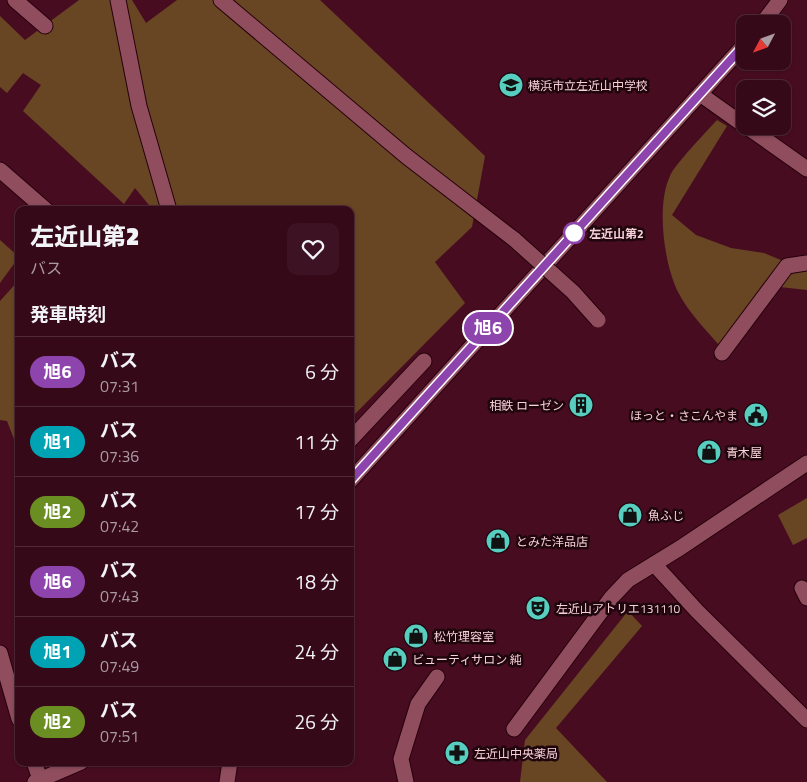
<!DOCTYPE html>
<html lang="ja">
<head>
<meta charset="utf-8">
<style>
	body { margin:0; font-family:"Titillium Web","Noto Sans JP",sans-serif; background:#3d1222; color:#f1f3f6; height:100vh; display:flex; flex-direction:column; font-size:19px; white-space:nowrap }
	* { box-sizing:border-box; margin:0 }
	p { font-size:16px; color:#aa9aa2 }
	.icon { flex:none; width:28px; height:28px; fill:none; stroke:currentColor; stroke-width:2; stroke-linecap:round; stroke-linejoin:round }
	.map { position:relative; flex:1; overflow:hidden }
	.sheet { position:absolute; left:15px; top:206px; width:339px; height:560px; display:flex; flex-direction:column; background:#360919; border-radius:10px; box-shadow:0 1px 4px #0004,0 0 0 1px #502a38 }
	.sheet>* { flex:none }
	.badge { padding:0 10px; border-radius:16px; font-size:18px; line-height:32px }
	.needle { width:32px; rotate:229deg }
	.buttons { position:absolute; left:736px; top:15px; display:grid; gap:10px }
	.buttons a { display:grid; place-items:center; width:55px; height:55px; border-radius:10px; background:#360919; box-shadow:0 1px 4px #0004,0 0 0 1px #502a38; font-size:25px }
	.map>.badge { position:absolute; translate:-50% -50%; box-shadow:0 0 0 2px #fff }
	h2 { padding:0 15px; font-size:19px; line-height:45px }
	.round { display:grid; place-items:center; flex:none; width:52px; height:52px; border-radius:10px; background:#3d1222 }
	.headline { display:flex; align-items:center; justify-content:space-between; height:85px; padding:0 15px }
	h1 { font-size:24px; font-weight:800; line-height:38px }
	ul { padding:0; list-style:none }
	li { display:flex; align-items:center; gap:15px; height:70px; padding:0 15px; border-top:1px solid #502a38 }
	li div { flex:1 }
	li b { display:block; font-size:19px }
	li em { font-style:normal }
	li .badge { min-width:55px; font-weight:700; text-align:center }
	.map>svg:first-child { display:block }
	.green { fill:#684623 }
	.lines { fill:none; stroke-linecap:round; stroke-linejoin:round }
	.minor-casing { stroke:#26000c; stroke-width:17 }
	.minor { stroke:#8f4d5e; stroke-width:15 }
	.minor-bridge-casing { stroke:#26000c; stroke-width:17; stroke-linecap:butt }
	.minor-bridge { stroke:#8f4d5e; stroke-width:15 }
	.line-casing { stroke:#fff; stroke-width:11 }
	.line { stroke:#8e44ad; stroke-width:8 }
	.stop-dot { fill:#fff; stroke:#8e44ad; stroke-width:2.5 }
	.labels { text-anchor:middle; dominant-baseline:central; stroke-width:5; stroke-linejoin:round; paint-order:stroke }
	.poi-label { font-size:12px; fill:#f7d0d8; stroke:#1f060d; text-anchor:start }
	.stop-label { font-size:12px; font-weight:bold; fill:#f7d0d8; stroke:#1f060d; text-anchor:start }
</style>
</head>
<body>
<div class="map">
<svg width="807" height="782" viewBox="0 0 807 782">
	<rect width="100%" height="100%" fill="#480c21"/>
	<g class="green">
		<polygon points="79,0 132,0 146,23 177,0 320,0 485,156 472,227 435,262 465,303 350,419 350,210 153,210 135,188 124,204 23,111 41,85 23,73 7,93 0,87 0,16 25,40"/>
		<path d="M717 120 727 126 672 215 696 235 731 248 764 253 807 271V290L780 287 720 346C705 329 689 313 678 292 664 264 656 205 670 176 675 164 707 131 717 120Z"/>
		<polygon points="0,240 19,257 0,283"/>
		<polygon points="19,280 19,452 7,421 0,420 0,301"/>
		<polygon points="807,498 807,538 793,545 778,515"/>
		<polygon points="628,611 642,626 556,728 607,782 520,782 525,740"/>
	</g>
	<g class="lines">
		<defs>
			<g id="minor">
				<polyline points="15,0 45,26"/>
				<polyline points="118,0 139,106 169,210"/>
				<polyline points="221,0 406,156 515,240"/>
				<polyline points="762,24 780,0"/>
				<polyline points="700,94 745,126"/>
				<polyline points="746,126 807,169"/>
				<polyline points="0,170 46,210"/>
				<polyline points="722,353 787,266 807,263"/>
				<polyline points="350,440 424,361"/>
				<polyline points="350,481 745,44"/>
				<polyline points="654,564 697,611 807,720"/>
				<polyline points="802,588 807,598"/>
				<polyline points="0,653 19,719"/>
				<polyline points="514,729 611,598 628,580 680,548 807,463"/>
				<polyline points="34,762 40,779"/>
				<polyline points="35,782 81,762"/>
				<polyline points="227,782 230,762"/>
				<polyline points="406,782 401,759 418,704 437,677"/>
			</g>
		</defs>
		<use href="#minor" class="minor-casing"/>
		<use href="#minor" class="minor"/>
		<defs>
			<polyline id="minor-bridge" points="515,240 573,292 598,320"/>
		</defs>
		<use href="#minor-bridge" class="minor-bridge-casing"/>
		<use href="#minor-bridge" class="minor-bridge"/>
	</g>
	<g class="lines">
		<defs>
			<polyline id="line" points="350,481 745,44"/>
		</defs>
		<use href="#line" class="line-casing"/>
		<use href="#line" class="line"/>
	</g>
	<defs>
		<symbol id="school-disc" viewBox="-11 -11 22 22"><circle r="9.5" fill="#58cec0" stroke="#1f060d"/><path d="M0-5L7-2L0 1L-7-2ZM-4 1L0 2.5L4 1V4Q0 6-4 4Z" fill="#111"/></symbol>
		<symbol id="building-disc" viewBox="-11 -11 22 22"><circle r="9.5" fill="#58cec0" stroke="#1f060d"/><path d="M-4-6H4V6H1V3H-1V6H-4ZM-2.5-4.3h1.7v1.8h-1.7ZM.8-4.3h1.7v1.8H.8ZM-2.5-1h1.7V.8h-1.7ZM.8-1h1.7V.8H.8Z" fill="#111"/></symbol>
		<symbol id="civic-disc" viewBox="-11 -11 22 22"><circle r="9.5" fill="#58cec0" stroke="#1f060d"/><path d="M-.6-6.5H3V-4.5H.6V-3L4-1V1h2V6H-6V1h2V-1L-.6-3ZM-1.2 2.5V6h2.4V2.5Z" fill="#111"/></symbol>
		<symbol id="shop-disc" viewBox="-11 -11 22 22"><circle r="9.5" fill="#58cec0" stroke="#1f060d"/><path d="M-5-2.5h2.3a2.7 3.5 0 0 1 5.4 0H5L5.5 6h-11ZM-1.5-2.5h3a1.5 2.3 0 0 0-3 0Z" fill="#111"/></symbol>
		<symbol id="theatre-disc" viewBox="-11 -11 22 22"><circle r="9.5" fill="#58cec0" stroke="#1f060d"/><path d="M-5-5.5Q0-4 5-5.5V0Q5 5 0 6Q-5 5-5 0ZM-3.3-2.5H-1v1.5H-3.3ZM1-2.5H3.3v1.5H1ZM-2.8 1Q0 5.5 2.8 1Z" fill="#111"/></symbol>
		<symbol id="pharmacy-disc" viewBox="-11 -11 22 22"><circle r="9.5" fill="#58cec0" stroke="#1f060d"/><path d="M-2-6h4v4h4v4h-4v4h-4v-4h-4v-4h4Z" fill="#111"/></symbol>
	</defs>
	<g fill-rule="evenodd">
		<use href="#school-disc" x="497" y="71" width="28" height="28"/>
		<use href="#building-disc" x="567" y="391" width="28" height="28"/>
		<use href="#civic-disc" x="742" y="401" width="28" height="28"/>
		<use href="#shop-disc" x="695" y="438" width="28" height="28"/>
		<use href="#shop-disc" x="616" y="501" width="28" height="28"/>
		<use href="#shop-disc" x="484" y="527" width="28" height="28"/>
		<use href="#theatre-disc" x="524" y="594" width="28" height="28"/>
		<use href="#shop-disc" x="402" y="622" width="28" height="28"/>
		<use href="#shop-disc" x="381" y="645" width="28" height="28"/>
		<use href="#pharmacy-disc" x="443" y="739" width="28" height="28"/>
	</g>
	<circle class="stop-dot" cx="574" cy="233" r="10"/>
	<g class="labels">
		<g class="poi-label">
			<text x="528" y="85">横浜市立左近山中学校</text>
			<text x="564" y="405" text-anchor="end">相鉄 ローゼン</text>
			<text x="738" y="415" text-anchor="end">ほっと・さこんやま</text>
			<text x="726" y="452">青木屋</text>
			<text x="648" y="515">魚ふじ</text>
			<text x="516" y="541">とみた洋品店</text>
			<text x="556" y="608">左近山アトリエ131110</text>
			<text x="434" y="636">松竹理容室</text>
			<text x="412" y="659">ビューティサロン 純</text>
			<text x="474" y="753">左近山中央薬局</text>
		</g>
		<g class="stop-label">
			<text x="589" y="233">左近山第2</text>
		</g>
	</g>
</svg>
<div class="buttons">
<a><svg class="needle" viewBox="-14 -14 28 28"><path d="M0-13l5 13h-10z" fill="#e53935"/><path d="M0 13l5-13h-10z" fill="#aa9aa2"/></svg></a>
<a><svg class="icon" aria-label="layers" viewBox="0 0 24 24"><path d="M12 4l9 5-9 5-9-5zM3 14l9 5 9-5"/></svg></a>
</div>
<b class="badge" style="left:488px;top:328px;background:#8e44ad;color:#fff">旭6</b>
<section class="sheet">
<div class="headline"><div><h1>左近山第2</h1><p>バス</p></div><a class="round"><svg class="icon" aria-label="heart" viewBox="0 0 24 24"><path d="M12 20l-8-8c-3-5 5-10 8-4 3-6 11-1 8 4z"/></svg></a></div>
<h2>発車時刻</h2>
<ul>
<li><span class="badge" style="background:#8e44ad;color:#fff">旭6</span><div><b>バス</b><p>07:31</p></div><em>6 分</em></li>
<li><span class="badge" style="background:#00a3b4;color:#fff">旭1</span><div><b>バス</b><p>07:36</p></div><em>11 分</em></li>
<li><span class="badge" style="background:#6b8e23;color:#fff">旭2</span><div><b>バス</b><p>07:42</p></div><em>17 分</em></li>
<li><span class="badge" style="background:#8e44ad;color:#fff">旭6</span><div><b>バス</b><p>07:43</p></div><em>18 分</em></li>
<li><span class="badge" style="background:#00a3b4;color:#fff">旭1</span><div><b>バス</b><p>07:49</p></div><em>24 分</em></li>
<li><span class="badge" style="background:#6b8e23;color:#fff">旭2</span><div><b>バス</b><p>07:51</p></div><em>26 分</em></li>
</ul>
</section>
</div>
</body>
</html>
